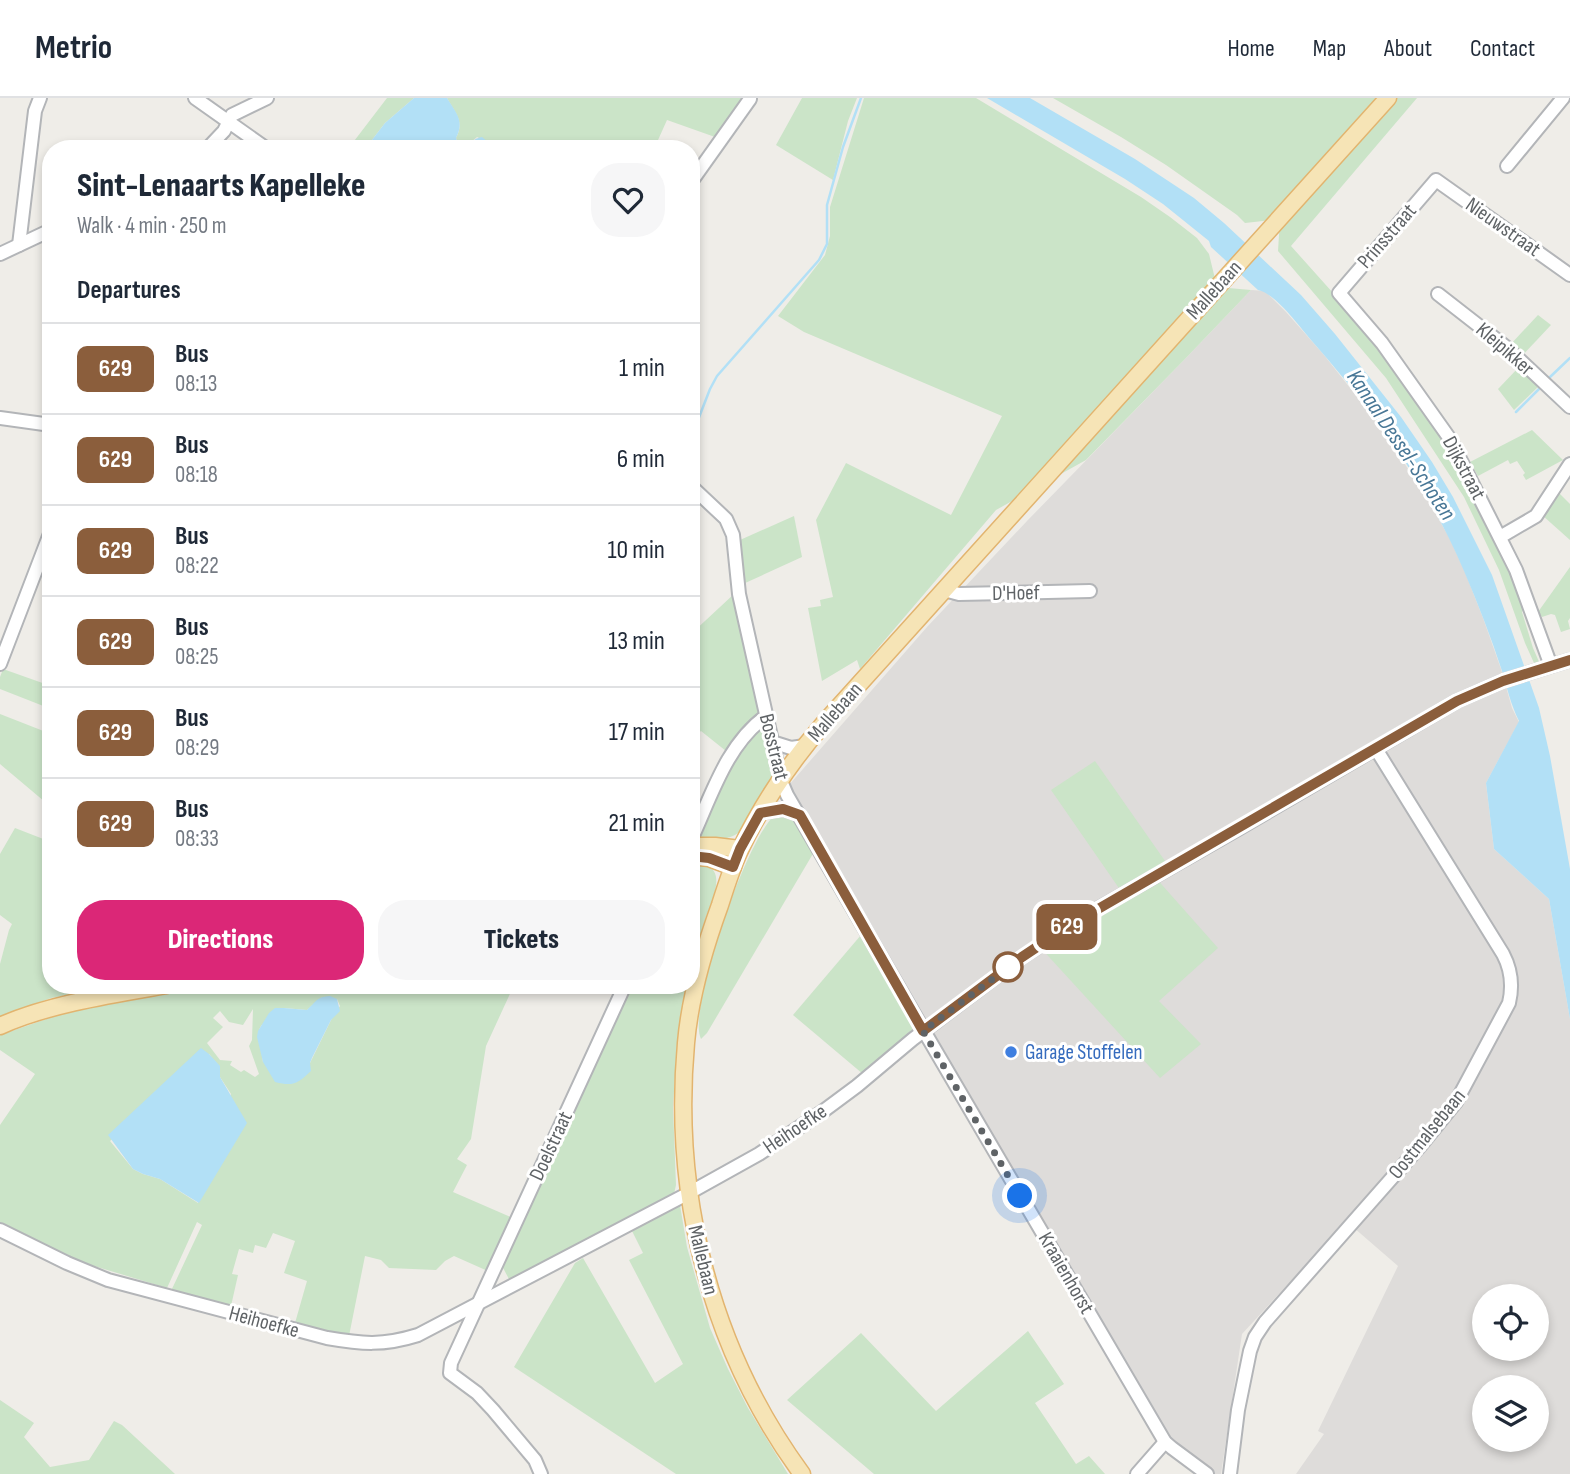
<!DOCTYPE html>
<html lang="en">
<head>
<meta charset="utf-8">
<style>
	body { margin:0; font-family:"Sofia Sans Condensed",sans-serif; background:#f6f6f7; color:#1f2937; height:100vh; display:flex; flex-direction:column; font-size:26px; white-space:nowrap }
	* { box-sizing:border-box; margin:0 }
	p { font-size:23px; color:#747a83 }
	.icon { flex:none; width:38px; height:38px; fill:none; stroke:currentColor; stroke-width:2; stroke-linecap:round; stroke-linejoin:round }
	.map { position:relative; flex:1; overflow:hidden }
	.details { position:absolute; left:42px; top:42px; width:658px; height:854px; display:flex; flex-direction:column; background:#fff; border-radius:28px; box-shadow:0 4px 10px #0003 }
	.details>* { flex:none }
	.badge { padding:0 14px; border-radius:10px; font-size:24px; line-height:46px }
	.tools { position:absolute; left:1472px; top:1186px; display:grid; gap:14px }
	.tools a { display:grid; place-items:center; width:77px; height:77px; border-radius:50%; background:#fff; box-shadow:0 4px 10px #0003; font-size:35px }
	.you { position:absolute; width:35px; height:35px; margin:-18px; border:5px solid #fff; border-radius:50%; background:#1a73e8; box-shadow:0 0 0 10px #1a73e833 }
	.map>.badge { position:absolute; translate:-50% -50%; box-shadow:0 0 0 4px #fff }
	h2 { padding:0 35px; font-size:26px; line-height:63px }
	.round { display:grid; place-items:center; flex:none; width:74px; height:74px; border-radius:28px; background:#f6f6f7 }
	.summary { display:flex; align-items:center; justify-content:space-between; height:119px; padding:0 35px }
	h1 { font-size:33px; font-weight:800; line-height:52px }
	.primary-button { display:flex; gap:14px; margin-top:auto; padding:14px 35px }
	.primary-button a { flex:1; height:80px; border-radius:28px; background:#db2777; color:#fff; font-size:28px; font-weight:800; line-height:80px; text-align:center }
	.primary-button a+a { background:#f6f6f7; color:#1f2937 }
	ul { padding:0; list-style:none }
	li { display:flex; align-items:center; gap:21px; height:91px; padding:0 35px; border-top:2px solid #e0e1e3 }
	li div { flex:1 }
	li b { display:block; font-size:26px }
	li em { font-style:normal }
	li .badge { min-width:77px; font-weight:700; text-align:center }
	header { display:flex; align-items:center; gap:42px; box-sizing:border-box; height:98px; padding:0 35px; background:#fff; border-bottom:2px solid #e0e1e3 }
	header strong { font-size:33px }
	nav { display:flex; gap:38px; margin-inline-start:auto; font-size:24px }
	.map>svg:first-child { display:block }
	.industrial { fill:#dedcda; fill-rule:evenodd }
	.green { fill:#cbe4c8; fill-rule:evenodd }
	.water { fill:#b2e0f6 }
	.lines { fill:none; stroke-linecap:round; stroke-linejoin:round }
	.stream { stroke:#b2e0f6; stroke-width:2.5 }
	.minor-casing { stroke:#b3b5b8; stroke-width:16 }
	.major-casing { stroke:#e2b46f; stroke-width:19 }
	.minor { stroke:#fff; stroke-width:12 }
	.major { stroke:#f6e4b6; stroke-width:16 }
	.line-casing { stroke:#fff; stroke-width:16 }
	.line { stroke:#8b5e3c; stroke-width:10 }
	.walk { stroke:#5f6366; stroke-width:7; stroke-dasharray:0 12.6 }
	.stop-dot { fill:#fff; stroke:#8b5e3c; stroke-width:3.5 }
	.shop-dot { fill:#3f7fe0; stroke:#fff; stroke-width:2.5 }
	.labels { text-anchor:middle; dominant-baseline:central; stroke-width:6; stroke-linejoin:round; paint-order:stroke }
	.street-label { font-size:21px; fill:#5f6366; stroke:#fff }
	.shop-label { font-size:21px; fill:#366cbe; stroke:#fff; text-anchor:start }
	.water-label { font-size:23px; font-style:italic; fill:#487796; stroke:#fff }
</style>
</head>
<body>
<header>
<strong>Metrio</strong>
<nav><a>Home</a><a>Map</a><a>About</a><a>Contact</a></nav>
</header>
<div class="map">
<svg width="1570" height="1376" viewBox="0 0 1570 1376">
	<rect width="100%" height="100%" fill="#efede8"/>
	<path class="industrial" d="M1251 192 1265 193 1286 214 1324 257 1380 328 1425 397 1450 441 1465 474 1483 520 1501 571 1512 610 1519 624 1486 685 1494 751 1549 801 1570 921V1376H1296L1324 1336 1318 1333 1398 1168 1346 1123 1242 1236 1221 1376H1211L1171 1342 930 935 789 687 927 529 1027 423 1185 261ZM1484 1199H1536V1251H1484ZM1484 1290H1536V1342H1484Z"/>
	<g class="green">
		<polygon points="387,0 414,0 385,25 365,51 348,51"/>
		<path d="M447 0H744L715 39 667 22 654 51H496L490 45 477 39C470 44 469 50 459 48L456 40C465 23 455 15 447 0Z"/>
		<polygon points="802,0 857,0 848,23 833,82 776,47"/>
		<polygon points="864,0 976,0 1141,99 1170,119 1197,140 1209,156 1217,189 1251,192 1185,261 1086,362 996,412 860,571 857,562 822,583 808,510 821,508 820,502 833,499 816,422 846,365 951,417 1002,318 804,234 778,218 825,157 830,138 830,109"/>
		<polygon points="1053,0 1417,0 1291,148 1342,205 1391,266 1453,355 1494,436 1526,508 1522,514 1533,550 1540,566 1536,568 1534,565 1525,545 1499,472 1464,399 1386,280 1278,153 1280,121 1245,125 1237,117 1166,67 1121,39"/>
		<polygon points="1538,217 1551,227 1522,258 1510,247"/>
		<polygon points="1519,269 1539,288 1514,312 1498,291"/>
		<polygon points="1532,332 1563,362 1526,382 1523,377 1525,375 1517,363 1510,366 1508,362 1478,378 1470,364"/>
		<polygon points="1557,393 1570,406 1570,442 1542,417"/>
		<polygon points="794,418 802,459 743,486 740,442"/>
		<polygon points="1570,469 1570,520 1568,523 1570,531 1561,534 1555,517 1551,516 1542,519 1538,514"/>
		<polygon points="734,496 760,610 758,616 733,644 726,653 701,633 696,637 691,633 691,536"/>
		<polygon points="3,571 51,588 51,611 0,591 0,579"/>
		<polygon points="0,616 46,634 51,622 51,709 0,666"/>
		<path d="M764 625 774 677C767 691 748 731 735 737 723 743 709 741 696 741L735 657Z"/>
		<polygon points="1095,663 1170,770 1155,779 1218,850 1159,903 1201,946 1160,980 1039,848 1123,796 1051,692"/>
		<path d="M775 717 793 720 814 754 707 935 701 941C686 912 748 738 775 717Z"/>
		<polygon points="15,730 51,744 51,887 117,887 51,900 0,919 0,866 9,832 12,826 0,817 0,756"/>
		<path d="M691 764C732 765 713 799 705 822 700 837 696 853 691 869Z"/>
		<polygon points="861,837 915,929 863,976 793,917"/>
		<path d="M217 887H514L486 948 471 1041 457 1061 467 1067 453 1094 515 1121 490 1174 454 1158 445 1163 436 1172 389 1170 381 1162 365 1158 349 1238 333 1237 295 1225 307 1183 284 1175 295 1143 273 1135 266 1150 255 1147 253 1155 239 1151 232 1176 238 1177 231 1208 171 1193 202 1127 197 1124 167 1190 84 1165 0 1124V1027L35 976 0 952V937L70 913ZM337 901 340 908 331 922 310 965 263 964C258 927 251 933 284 910L307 912 314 906ZM253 911 252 942 249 948 259 976 255 979 244 972 241 974 230 967 232 963 220 962 207 945 223 929 213 920 220 913 229 924 243 927ZM209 956 219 968 220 979 231 996 198 1105 160 1081 143 1076 133 1071 110 1043Z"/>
		<polygon points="630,887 687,887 677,946 673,1009 676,1087 674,1096 510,1183 501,1166"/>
		<polygon points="680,1107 687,1149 710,1230 728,1271 748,1310 788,1376 676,1376 514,1269 575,1165 583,1160 655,1285 683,1266 629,1162 643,1155 632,1133"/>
		<polygon points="1028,1233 1064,1286 1035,1305 1076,1366 1089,1358 1105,1376 874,1376 787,1302 861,1235 936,1313"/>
		<polygon points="0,1302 34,1325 24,1339 50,1369 89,1362 114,1323 122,1327 175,1376 0,1376"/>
	</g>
	<g class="water">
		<path d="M414 0H447C456 15 465 23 456 40L459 48C470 50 472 40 482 39L496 51H365L385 25Z"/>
		<path d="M987 0H1030L1135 61 1194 100 1224 125 1301 197 1335 236 1401 319 1432 364 1453 399 1492 477 1539 610 1550 658 1570 771V921L1549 801 1494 751 1486 685 1519 623C1511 607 1507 590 1502 573 1491 539 1478 506 1464 473 1428 388 1372 311 1311 242 1299 228 1275 195 1258 192L1211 149 1209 143 1163 106 1125 81Z"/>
		<path d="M330 898 337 901 340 913 331 922 312 960 310 965 311 973C298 985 294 989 275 984L263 964 257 939 258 933 269 915 275 910H284L307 912C317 903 316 899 330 898Z"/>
		<polygon points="201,950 209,956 220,968 220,979 247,1025 199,1105 160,1081 143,1076 133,1071 108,1037"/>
	</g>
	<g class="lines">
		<g class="stream">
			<polyline points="1549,280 1570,260"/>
			<polyline points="1516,314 1540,290"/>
			<polyline points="691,340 710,291 717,278 819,162 827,146 827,107 843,49 861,0"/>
		</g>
		<defs>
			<g id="minor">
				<polyline points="195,0 267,51"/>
				<polyline points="207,51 224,33 232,17 267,0"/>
				<polyline points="1507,68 1563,0"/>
				<polyline points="691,84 750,1"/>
				<polyline points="19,147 35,13 40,0"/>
				<polyline points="0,156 51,132"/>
				<polyline points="1438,196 1506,249 1570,309"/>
				<polyline points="0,320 51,327"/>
				<polyline points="691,388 726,421 733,437 739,496 781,683 787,697 924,933 1165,1344 1172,1350 1207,1376"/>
				<polyline points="1500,439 1536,418 1570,366"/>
				<polyline points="944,492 959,496 1090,493"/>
				<polyline points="0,566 51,433"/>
				<polyline points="1551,568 1516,472 1450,341 1382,245 1339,195 1436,82 1570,177"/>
				<polyline points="772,644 791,650 805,648"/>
				<polyline points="760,715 783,711 800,717"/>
				<path d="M691 742C711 699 726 647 766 618"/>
				<path d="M0 1132 67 1165 108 1182 327 1240C362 1246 383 1248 418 1237L689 1095 759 1056 822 1014 857 988 913 941 1022 859 1087 817 1238 731 1457 603 1503 583 1570 562"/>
				<polyline points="541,1376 535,1362 493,1312 477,1295 450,1275 451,1265 625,887"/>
				<polyline points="1137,1376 1165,1344"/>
				<path d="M1230 1376 1238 1312 1250 1253 1255 1239 1265 1224 1421 1047 1456 1004 1509 905C1513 888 1512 873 1503 856L1376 651"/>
			</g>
			<g id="major">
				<polyline points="691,748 715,748 740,751"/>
				<polyline points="691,758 709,760 733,769"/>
				<path d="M0 928C48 906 115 896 167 887"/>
				<path d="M802 1376C711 1252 672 1098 686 945 690 898 704 851 720 807 726 788 732 769 740 752 762 706 792 662 825 624L1388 0"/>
			</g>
		</defs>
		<use href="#minor" class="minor-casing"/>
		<use href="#major" class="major-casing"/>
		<use href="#minor" class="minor"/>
		<use href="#major" class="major"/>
	</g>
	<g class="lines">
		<defs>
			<polyline id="line" points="691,758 709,760 733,769 740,751 760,715 783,711 800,717 923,933 1022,859 1067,829 1457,603 1503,583 1570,562"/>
		</defs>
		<use href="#line" class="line-casing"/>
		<use href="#line" class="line"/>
		<polyline class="walk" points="1008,869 1010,868 923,933 1020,1098"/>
	</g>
	<circle class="stop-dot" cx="1008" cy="869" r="14"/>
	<circle class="shop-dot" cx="1011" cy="954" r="7"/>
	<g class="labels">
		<g class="street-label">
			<text transform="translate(1503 129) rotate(35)">Nieuwstraat</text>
			<text transform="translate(1387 138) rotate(-49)">Prinsstraat</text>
			<text transform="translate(1214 192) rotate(-48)">Mallebaan</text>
			<text transform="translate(1505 251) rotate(41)">Kleipikker</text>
			<text transform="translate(1464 370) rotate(62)">Dijkstraat</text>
			<text transform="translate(1016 495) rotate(-1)">D'Hoef</text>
			<text transform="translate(835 614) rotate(-49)">Mallebaan</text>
			<text transform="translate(774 649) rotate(76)">Bosstraat</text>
			<text transform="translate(795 1031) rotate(-34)">Heihoefke</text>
			<text transform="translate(1427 1036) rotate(-51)">Oostmalsebaan</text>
			<text transform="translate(551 1048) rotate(-65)">Doelstraat</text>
			<text transform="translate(703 1162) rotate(76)">Mallebaan</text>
			<text transform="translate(1066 1175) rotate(60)">Kraaienhorst</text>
			<text transform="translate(264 1224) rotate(15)">Heihoefke</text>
		</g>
		<g class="shop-label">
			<text x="1025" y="954">Garage Stoffelen</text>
		</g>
		<g class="water-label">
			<text transform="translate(1401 347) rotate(56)">Kanaal Dessel-Schoten</text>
		</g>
	</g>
</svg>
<div class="tools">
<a><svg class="icon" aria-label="locate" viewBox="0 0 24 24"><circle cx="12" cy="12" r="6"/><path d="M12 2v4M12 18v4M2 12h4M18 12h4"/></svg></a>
<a><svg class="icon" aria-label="layers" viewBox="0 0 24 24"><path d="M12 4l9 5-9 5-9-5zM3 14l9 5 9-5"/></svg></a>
</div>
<div class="you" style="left:1020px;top:1098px"></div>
<b class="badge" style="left:1067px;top:829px;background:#8b5e3c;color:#fff">629</b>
<section class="details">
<div class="summary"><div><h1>Sint-Lenaarts Kapelleke</h1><p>Walk · 4 min · 250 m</p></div><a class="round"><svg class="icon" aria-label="heart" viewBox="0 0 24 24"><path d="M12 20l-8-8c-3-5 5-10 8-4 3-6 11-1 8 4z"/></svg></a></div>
<h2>Departures</h2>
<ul>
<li><span class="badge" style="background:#8b5e3c;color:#fff">629</span><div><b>Bus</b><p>08:13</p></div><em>1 min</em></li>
<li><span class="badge" style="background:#8b5e3c;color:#fff">629</span><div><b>Bus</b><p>08:18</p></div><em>6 min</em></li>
<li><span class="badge" style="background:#8b5e3c;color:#fff">629</span><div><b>Bus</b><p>08:22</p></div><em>10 min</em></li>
<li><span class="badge" style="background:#8b5e3c;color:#fff">629</span><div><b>Bus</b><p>08:25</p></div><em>13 min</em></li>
<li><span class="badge" style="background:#8b5e3c;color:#fff">629</span><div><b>Bus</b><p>08:29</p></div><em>17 min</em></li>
<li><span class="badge" style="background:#8b5e3c;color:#fff">629</span><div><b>Bus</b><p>08:33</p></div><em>21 min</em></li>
</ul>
<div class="primary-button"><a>Directions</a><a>Tickets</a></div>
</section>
</div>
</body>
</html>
